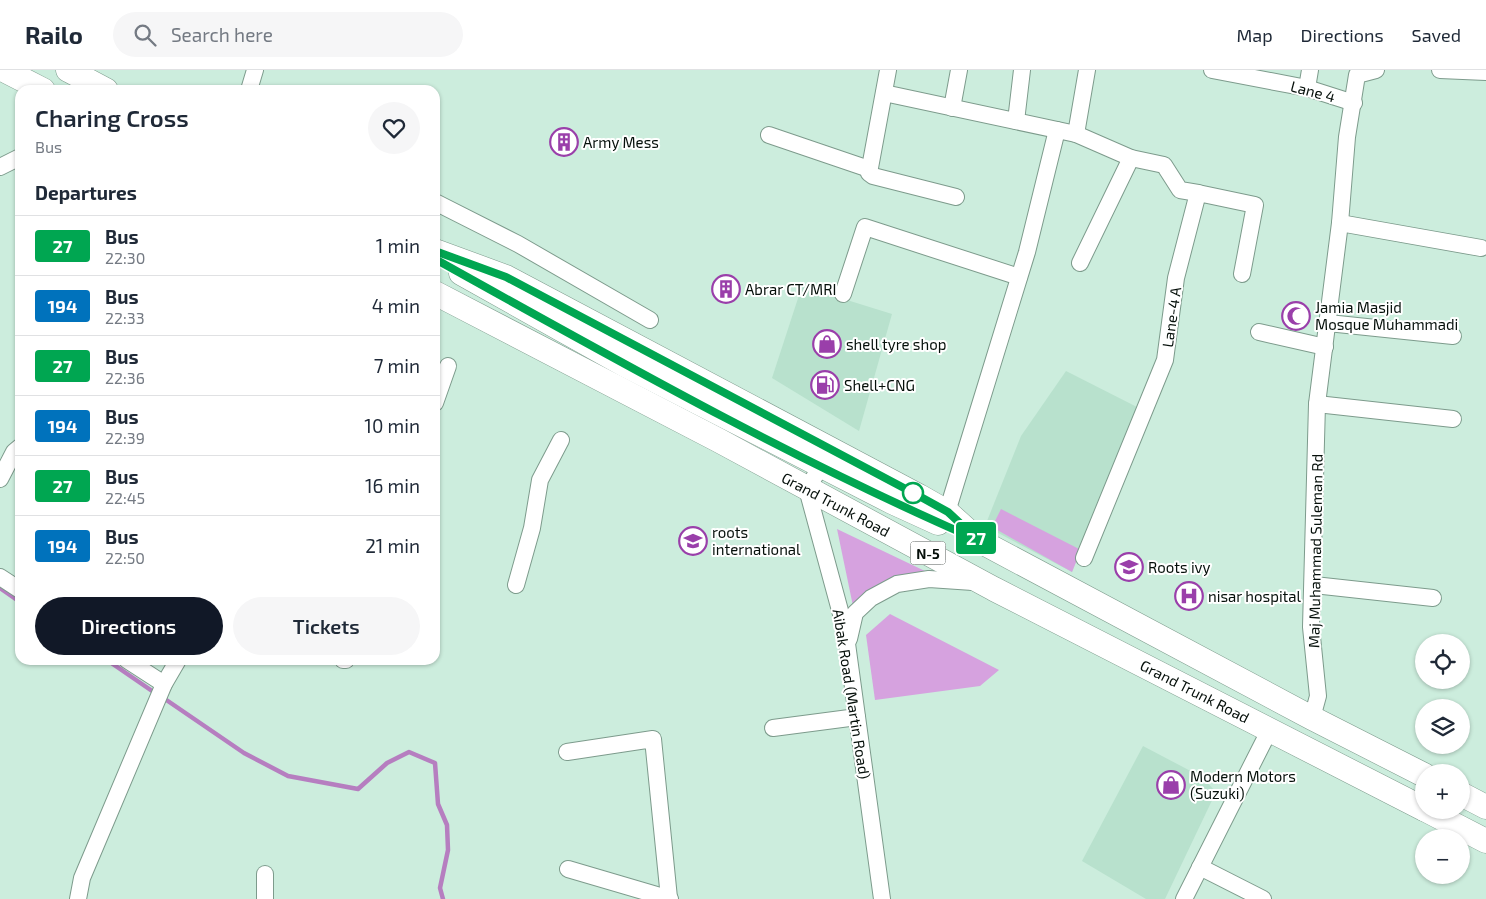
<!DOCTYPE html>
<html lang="en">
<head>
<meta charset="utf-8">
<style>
	body { margin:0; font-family:"Exo 2",sans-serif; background:#f6f6f7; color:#1f2937; height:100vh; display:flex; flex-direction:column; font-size:19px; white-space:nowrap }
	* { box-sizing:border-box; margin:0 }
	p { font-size:16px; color:#747a83 }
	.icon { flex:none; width:28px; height:28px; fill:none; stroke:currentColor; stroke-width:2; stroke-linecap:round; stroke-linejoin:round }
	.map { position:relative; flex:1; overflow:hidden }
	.sheet { position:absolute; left:15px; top:15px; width:425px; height:580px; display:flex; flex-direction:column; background:#fff; border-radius:15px; box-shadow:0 1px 4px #0004 }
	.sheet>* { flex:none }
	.badge { padding:0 10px; border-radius:4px; font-size:18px; line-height:32px }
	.fabs { position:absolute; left:1415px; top:564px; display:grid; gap:10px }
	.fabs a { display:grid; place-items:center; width:55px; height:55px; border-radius:50%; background:#fff; box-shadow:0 1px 4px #0004; font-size:25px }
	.map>.badge { position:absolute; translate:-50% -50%; box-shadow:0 0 0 2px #fff }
	h2 { padding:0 20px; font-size:19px; line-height:45px }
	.round { display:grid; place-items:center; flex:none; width:52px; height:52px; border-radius:26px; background:#f6f6f7 }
	.overview { display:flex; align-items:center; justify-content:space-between; height:85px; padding:0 20px }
	h1 { font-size:24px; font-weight:600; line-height:38px }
	.cta { display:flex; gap:10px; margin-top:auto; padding:10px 20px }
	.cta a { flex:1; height:58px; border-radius:30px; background:#111827; color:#fff; font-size:20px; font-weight:600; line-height:58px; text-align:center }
	.cta a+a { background:#f6f6f7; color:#1f2937 }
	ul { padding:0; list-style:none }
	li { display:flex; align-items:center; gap:15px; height:60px; padding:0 20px; border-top:1px solid #e0e1e3 }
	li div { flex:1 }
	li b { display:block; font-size:19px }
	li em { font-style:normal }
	li .badge { min-width:55px; font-weight:700; text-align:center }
	header { display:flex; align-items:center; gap:30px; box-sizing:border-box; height:70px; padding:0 25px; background:#fff; border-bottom:1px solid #e0e1e3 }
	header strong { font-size:24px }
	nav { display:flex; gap:28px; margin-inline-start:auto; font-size:18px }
	.search { width:350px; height:45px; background:#f6f6f7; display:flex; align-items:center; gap:12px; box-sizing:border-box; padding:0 18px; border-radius:28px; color:#747a83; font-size:19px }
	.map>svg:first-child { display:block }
	.built { fill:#b8e1cd }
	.green { fill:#d6a2df }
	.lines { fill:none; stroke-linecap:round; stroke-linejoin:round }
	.stream { stroke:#b67ec0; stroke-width:4.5 }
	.minor-casing { stroke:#7d9b8c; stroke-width:18 }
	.highway-casing { stroke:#7d9b8c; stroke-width:25 }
	.minor { stroke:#fff; stroke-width:16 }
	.highway { stroke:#fff; stroke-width:24 }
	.line-casing { stroke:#fff; stroke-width:11 }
	.line { stroke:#00a651; stroke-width:8 }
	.stop-dot { fill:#fff; stroke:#00a651; stroke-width:2.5 }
	.labels { text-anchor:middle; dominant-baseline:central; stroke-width:4; stroke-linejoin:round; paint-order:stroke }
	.shield { fill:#fff; stroke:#505754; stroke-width:1 }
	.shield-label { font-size:14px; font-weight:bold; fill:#050f0a }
	.street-label { font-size:15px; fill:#050f0a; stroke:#fff }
	.poi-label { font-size:15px; fill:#050f0a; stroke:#fff; text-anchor:start }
</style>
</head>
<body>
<header>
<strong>Railo</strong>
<div class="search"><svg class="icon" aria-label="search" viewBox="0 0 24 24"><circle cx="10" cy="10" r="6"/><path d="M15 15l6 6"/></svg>Search here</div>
<nav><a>Map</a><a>Directions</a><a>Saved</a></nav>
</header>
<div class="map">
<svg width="1486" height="829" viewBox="0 0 1486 829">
	<rect width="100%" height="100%" fill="#cceddd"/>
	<g class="built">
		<polygon points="802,216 892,244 859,361 772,308"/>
		<polygon points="1066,301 1137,337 1072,502 985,456 1021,366"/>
		<polygon points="1143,676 1202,707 1216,722 1165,829 1146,829 1082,791"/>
	</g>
	<g class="green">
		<polygon points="1001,439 1081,480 1072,502 992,457"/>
		<polygon points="837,459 927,502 853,536"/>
		<polygon points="890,544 999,600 980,616 875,630 866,565"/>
	</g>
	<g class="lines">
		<g class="stream">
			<polyline points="0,518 20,532"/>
			<polyline points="107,590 155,623"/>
			<polyline points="162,627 244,683 288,706 358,719 387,693 409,682 435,693 438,734 447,755 448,780 440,818 443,829"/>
		</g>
		<defs>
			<g id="minor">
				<polyline points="888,0 869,103 873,106 956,127"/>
				<polyline points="1212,0 1307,18 1354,33"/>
				<polyline points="1440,0 1486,2"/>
				<polyline points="1307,18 1310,0"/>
				<polyline points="249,20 255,0"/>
				<polyline points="884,23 1076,64 1131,88 1164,95 1180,120 1198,123"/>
				<polyline points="952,38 959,0"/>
				<polyline points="1016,51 1022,0"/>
				<polyline points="1076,64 1087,0"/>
				<polyline points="769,65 869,99"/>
				<polyline points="0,97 20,87"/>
				<polyline points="435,132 518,174 650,250"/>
				<polyline points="1340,153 1481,178"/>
				<polyline points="1080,193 1131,88"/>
				<polyline points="843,224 865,157 1019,207"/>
				<polyline points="1328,253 1453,266"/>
				<polyline points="1259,262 1325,277"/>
				<polyline points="435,333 448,296"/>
				<polyline points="1317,334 1453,349"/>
				<polyline points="821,396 807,419 845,559 882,829"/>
				<polyline points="0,409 14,382 20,377"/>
				<polyline points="947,442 1027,182 1057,60"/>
				<polyline points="1084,488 1165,290 1176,208 1198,123 1255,135 1242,204"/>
				<polyline points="0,507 20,520"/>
				<polyline points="516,515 532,458 540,410 561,370"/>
				<polyline points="1314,515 1433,528"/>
				<polyline points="849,569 855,543 871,528 897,514 929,509 973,512"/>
				<polyline points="127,590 164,614"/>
				<polyline points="343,590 346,590"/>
				<polyline points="1312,648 1318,626 1311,557 1317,334 1340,153 1347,67 1357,5 1376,0"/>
				<polyline points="773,658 857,647"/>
				<polyline points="567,682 653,669 669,828"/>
				<polyline points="1200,797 1263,829"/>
				<polyline points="568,799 670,829"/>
				<polyline points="265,804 265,829"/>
				<polyline points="78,829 82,808 164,614 178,590"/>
				<polyline points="1184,829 1270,659"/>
			</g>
			<g id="highway">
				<polyline points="4,0 43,20"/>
				<polyline points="68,0 106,20"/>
				<polyline points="435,181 506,207 919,426 947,442 978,470 1312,648 1424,705"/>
				<polyline points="461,203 625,295 892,432 938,453"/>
				<polyline points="435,223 718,370 994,519 1424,739"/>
				<polyline points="1461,724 1486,737"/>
				<polyline points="1426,740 1486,771"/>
			</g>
		</defs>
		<use href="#minor" class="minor-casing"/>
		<use href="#highway" class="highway-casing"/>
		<use href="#minor" class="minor"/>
		<use href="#highway" class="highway"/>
	</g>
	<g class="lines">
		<defs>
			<path id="line" d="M435 181 506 207 919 426 948 442 978 470C791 389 613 288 435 189"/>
		</defs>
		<use href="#line" class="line-casing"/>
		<use href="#line" class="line"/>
	</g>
	<defs>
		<symbol id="building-ring" viewBox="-11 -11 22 22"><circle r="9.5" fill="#fff" stroke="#9a3faa" stroke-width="1.5"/><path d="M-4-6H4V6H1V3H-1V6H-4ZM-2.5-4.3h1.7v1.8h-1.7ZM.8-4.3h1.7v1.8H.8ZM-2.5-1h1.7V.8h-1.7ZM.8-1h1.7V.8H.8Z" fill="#9a3faa"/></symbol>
		<symbol id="mosque-ring" viewBox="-11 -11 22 22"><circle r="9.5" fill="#fff" stroke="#9a3faa" stroke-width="1.5"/><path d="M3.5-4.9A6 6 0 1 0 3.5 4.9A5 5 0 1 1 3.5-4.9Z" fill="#9a3faa"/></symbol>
		<symbol id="shop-ring" viewBox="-11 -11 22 22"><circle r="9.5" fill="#fff" stroke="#9a3faa" stroke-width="1.5"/><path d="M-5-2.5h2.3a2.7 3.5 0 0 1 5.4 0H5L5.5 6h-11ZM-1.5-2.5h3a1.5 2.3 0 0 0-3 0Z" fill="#9a3faa"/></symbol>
		<symbol id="fuel-ring" viewBox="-11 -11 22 22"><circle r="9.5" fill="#fff" stroke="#9a3faa" stroke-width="1.5"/><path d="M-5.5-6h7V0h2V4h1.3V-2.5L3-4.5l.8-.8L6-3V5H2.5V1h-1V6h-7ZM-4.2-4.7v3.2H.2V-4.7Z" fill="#9a3faa"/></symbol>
		<symbol id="school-ring" viewBox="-11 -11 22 22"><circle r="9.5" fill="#fff" stroke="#9a3faa" stroke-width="1.5"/><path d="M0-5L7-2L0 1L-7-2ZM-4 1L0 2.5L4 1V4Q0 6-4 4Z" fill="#9a3faa"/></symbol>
		<symbol id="hospital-ring" viewBox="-11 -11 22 22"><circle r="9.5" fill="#fff" stroke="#9a3faa" stroke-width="1.5"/><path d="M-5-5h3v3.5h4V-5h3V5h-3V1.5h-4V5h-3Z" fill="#9a3faa"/></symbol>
	</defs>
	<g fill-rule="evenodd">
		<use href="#building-ring" x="548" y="56" width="32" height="32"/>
		<use href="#building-ring" x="710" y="203" width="32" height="32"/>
		<use href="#mosque-ring" x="1280" y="230" width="32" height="32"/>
		<use href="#shop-ring" x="811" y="258" width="32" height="32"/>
		<use href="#fuel-ring" x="809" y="299" width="32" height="32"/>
		<use href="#school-ring" x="677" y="455" width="32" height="32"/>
		<use href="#school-ring" x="1113" y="481" width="32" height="32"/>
		<use href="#hospital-ring" x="1173" y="510" width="32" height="32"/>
		<use href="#shop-ring" x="1155" y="699" width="32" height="32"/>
	</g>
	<circle class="stop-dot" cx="913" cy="423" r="10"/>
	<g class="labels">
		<rect class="shield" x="910.5" y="471.5" width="35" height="23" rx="4"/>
		<g class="shield-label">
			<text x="928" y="483">N-5</text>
		</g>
		<g class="street-label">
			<text transform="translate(1313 21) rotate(15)">Lane 4</text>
			<text transform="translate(1171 247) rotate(-82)">Lane-4 A</text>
			<text transform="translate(836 434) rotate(28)">Grand Trunk Road</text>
			<text transform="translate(1315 481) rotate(-89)">Maj Muhammad Suleman Rd</text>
			<text transform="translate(1195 621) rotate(27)">Grand Trunk Road</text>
			<text transform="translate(852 624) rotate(81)">Aibak Road (Martin Road)</text>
		</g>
		<g class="poi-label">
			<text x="583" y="72">Army Mess</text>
			<text x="745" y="219">Abrar CT/MRI</text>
			<text x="1315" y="237">Jamia Masjid<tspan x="1315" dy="17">Mosque Muhammadi</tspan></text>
			<text x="846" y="274">shell tyre shop</text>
			<text x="844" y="315">Shell+CNG</text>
			<text x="712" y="462">roots<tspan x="712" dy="17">international</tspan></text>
			<text x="1148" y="497">Roots ivy</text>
			<text x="1208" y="526">nisar hospital</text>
			<text x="1190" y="706">Modern Motors<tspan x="1190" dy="17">(Suzuki)</tspan></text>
		</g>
	</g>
</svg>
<div class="fabs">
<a><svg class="icon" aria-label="locate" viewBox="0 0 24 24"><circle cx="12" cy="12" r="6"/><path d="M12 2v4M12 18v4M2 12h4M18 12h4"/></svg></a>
<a><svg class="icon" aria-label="layers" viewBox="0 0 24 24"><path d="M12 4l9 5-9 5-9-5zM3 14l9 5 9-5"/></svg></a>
<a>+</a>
<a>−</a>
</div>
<b class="badge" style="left:976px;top:468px;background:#00a651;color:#fff">27</b>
<section class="sheet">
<div class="overview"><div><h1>Charing Cross</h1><p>Bus</p></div><a class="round"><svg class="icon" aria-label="heart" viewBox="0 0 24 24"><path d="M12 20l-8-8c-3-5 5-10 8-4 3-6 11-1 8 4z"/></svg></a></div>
<h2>Departures</h2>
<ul>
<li><span class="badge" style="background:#00a651;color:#fff">27</span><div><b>Bus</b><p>22:30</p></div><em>1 min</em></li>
<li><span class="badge" style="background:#0072bc;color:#fff">194</span><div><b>Bus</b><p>22:33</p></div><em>4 min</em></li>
<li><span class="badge" style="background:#00a651;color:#fff">27</span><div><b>Bus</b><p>22:36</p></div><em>7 min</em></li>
<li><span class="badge" style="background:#0072bc;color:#fff">194</span><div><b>Bus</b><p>22:39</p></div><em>10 min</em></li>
<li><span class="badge" style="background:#00a651;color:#fff">27</span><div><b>Bus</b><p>22:45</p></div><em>16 min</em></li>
<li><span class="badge" style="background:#0072bc;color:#fff">194</span><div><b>Bus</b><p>22:50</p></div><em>21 min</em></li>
</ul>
<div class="cta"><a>Directions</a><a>Tickets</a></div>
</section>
</div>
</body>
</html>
